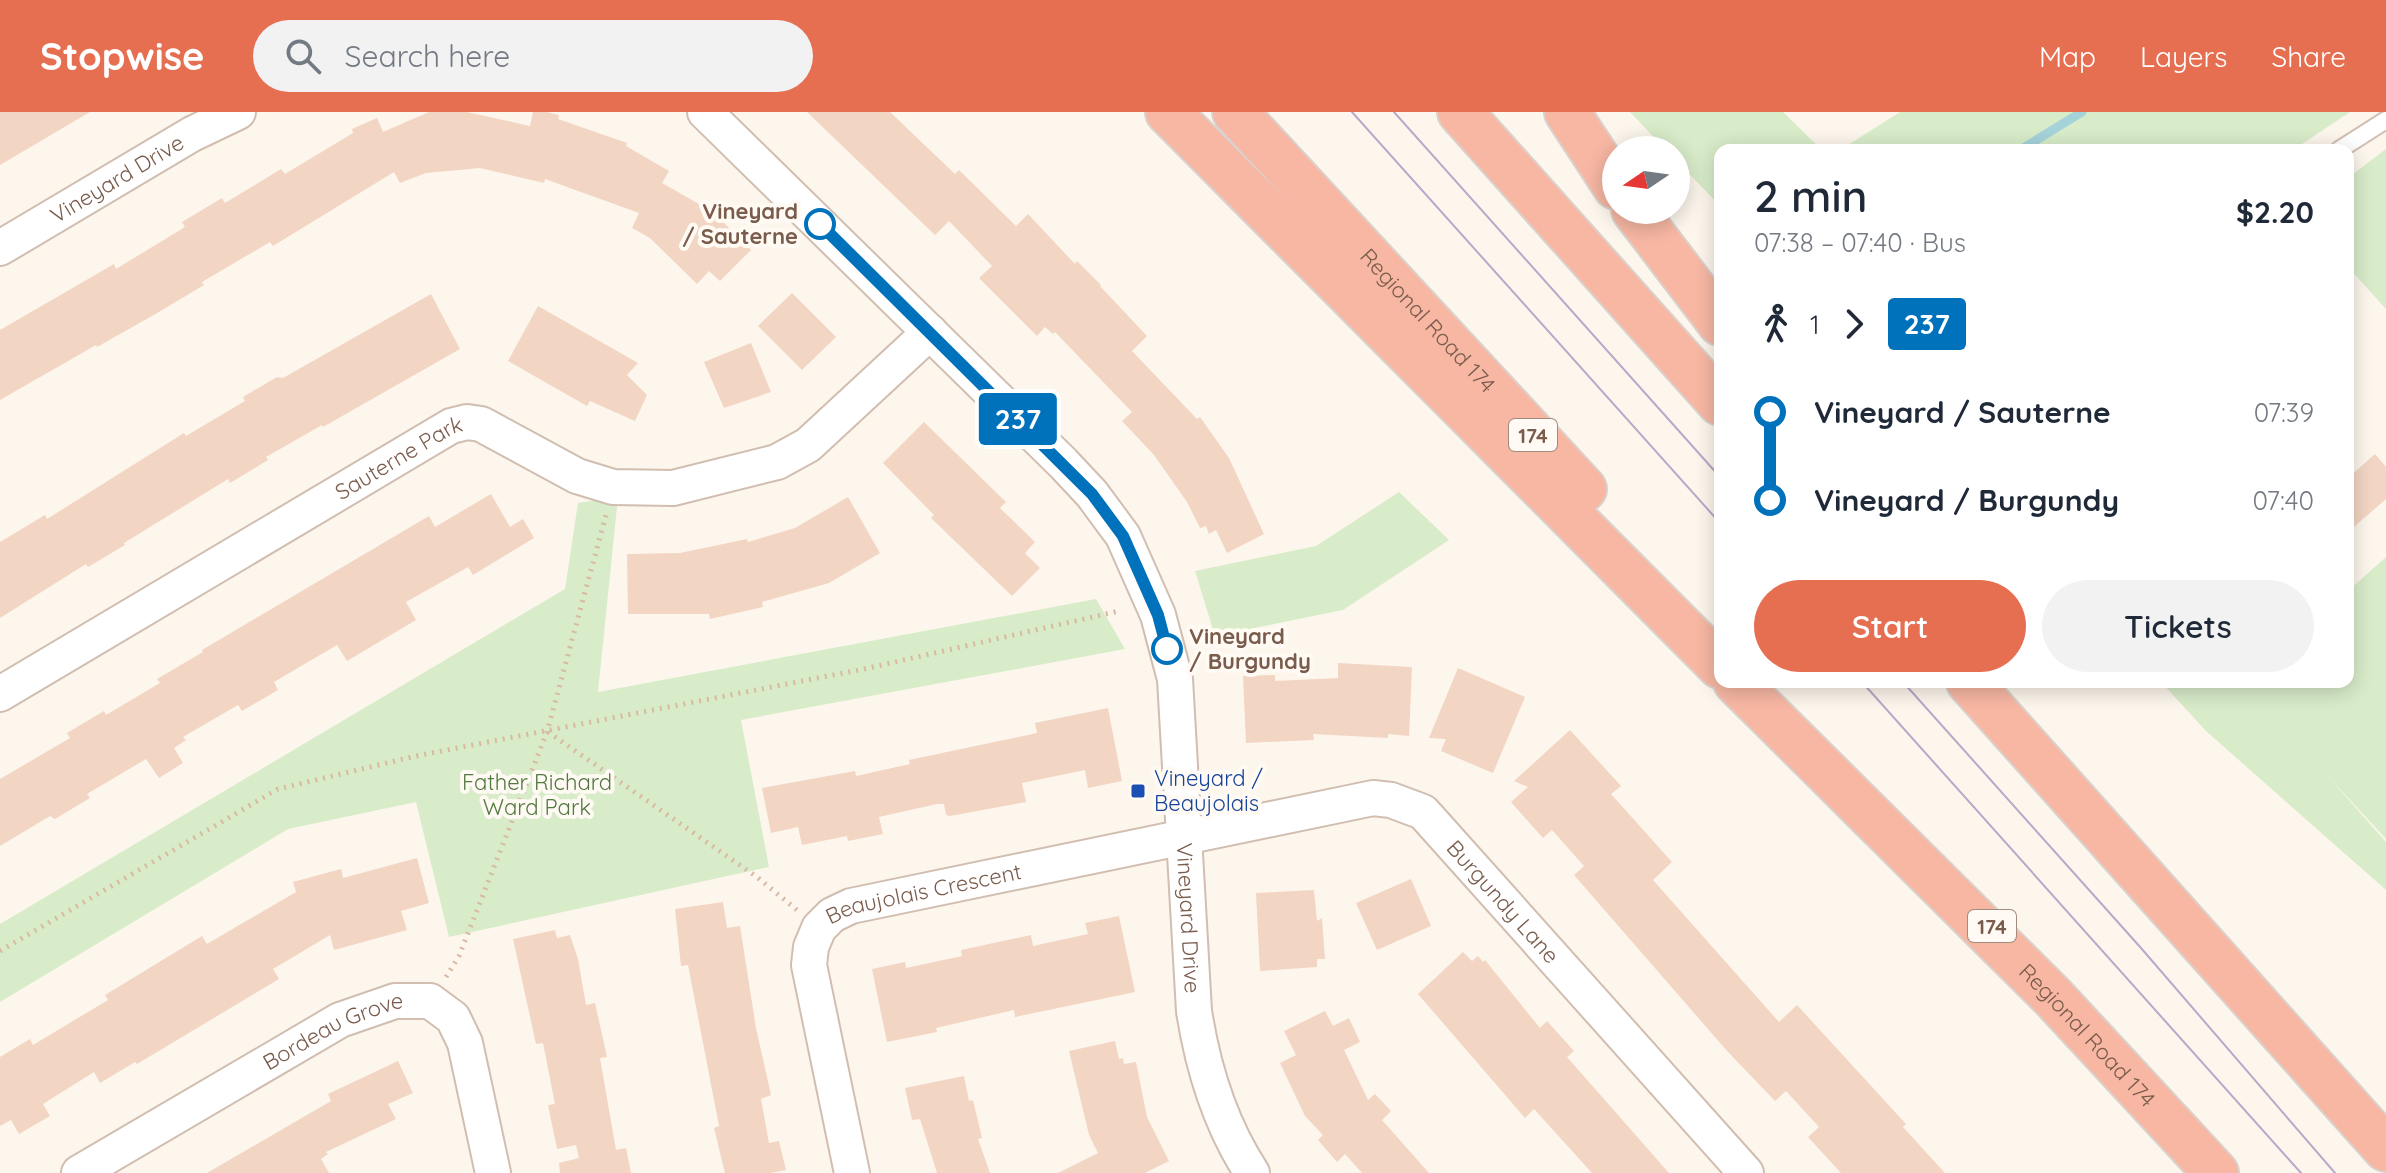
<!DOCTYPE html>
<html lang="en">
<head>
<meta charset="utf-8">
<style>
	body { margin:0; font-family:Quicksand,sans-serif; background:#f2f2f3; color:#1f2937; height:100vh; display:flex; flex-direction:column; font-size:30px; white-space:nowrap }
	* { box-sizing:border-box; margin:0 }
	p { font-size:26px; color:#747a83 }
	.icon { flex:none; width:44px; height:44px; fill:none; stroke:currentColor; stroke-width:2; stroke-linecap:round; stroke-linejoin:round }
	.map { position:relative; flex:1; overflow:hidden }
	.sheet { position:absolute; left:1714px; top:32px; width:640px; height:544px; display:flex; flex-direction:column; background:#fff; border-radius:16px; box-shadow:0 4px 20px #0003 }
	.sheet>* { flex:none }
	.badge { padding:0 16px; border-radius:6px; font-size:28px; line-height:52px }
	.needle { width:52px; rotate:257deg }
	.buttons { position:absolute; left:1602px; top:24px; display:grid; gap:16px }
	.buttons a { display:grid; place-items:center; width:88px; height:88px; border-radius:50%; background:#fff; box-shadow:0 4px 20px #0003; font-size:40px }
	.map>.badge { position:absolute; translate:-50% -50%; box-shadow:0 0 0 4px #fff }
	.legs { display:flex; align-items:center; gap:12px; height:88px; padding:0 40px; font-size:26px }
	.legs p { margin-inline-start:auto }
	.head { display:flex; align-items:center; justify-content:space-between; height:136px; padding:0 40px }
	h1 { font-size:44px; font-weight:600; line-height:60px }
	.primary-button { display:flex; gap:16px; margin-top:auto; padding:16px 40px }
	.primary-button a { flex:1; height:92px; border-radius:48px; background:#e76f51; color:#fff; font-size:32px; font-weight:600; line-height:92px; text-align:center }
	.primary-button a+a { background:#f2f2f3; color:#1f2937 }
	ul { padding:0 40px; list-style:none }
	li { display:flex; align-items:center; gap:28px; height:88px; font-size:30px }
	li i { display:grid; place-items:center; width:12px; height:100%; margin:0 10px; background:currentColor }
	li i::after { content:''; width:20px; height:20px; margin:-10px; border:6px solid; border-radius:50%; background:#fff }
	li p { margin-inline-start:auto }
	li:first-child i { background:linear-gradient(#0000 50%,currentColor 0) }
	li:last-child i { background:linear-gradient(currentColor 50%,#0000 0) }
	header { display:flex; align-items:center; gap:48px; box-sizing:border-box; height:112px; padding:0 40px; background:#e76f51; color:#fff }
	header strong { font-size:38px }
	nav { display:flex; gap:44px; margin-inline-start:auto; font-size:28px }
	.search { width:560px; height:72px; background:#f2f2f3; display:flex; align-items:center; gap:20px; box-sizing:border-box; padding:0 28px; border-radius:44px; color:#747a83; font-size:30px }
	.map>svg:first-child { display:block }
	.green { fill:#d8ecc9 }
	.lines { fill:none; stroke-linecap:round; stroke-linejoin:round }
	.stream { stroke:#a5d3da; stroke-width:9 }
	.building { fill:#f3d5c3 }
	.service-casing { stroke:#d1beb0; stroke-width:20 }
	.minor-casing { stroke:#d1beb0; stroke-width:38 }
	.motorway-casing { stroke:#dad1cd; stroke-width:48 }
	.path { stroke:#d9b8a5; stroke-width:5; stroke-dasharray:2 6; stroke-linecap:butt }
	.service { stroke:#fff; stroke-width:16 }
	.minor { stroke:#fff; stroke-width:34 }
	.motorway { stroke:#f7b7a3; stroke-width:44 }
	.tram { stroke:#b9a8c9; stroke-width:2 }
	.line-1-casing { stroke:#fff; stroke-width:18 }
	.line-1 { stroke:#0072bc; stroke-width:12 }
	.stop-1-dot { fill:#fff; stroke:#0072bc; stroke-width:4 }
	.transit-dot { fill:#1a4fb4; stroke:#fffaf3; stroke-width:3 }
	.labels { text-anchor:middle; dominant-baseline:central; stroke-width:8; stroke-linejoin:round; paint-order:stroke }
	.shield { fill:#fffaf3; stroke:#a28b7f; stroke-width:2 }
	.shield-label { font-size:20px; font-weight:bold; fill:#7a5c4d }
	.street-label { font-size:22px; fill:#7a5c4d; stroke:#fffaf3 }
	.stop-label { font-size:22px; font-weight:bold; fill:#7a5c4d; stroke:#fffaf3; text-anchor:end }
	.transit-label { font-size:22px; fill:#164399; stroke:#fffaf3; text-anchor:start }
	.park-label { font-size:22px; fill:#537a41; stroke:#fffaf3 }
</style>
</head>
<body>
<header>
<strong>Stopwise</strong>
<div class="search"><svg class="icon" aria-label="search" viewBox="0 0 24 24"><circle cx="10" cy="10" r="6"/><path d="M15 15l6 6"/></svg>Search here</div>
<nav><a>Map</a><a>Layers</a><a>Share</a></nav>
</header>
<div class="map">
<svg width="2386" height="1061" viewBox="0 0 2386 1061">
	<rect width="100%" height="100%" fill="#fdf6ec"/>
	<g class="green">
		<polygon points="1630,0 1783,0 1822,38 1720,38 1720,94 1676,48 1676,38 1666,38"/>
		<polygon points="1900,0 2350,0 2293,38 1840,38"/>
		<polygon points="2386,37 2386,197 2348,155 2348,66"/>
		<polygon points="1399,380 1449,428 1343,498 1215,524 1195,459 1316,434"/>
		<polygon points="618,385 598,580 1096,487 1125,537 741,608 769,755 449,825 416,690 288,717 0,890 0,812 565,477 578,391"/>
		<polygon points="2386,445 2386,727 2324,660 2386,730 2386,778 2206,619 2161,570 2348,570 2348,479"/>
	</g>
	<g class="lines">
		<polyline class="stream" points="2020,38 2082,0"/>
	</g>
	<g class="building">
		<polygon points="0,0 90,0 0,53"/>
		<polygon points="429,0 467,0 530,14 533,0 547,0 559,3 558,7 627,31 626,34 669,59 662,71 713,100 751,138 720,169 709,159 697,172 650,126 632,116 639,101 545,67 544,71 480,56 426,61 400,71 394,60 273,134 270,130 202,170 204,173 159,200 97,235 96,233 0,288 0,218 114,152 116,157 185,115 182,110 222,86 225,91 281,57 285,62 353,21 352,17 377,6 383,20"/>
		<polygon points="807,0 890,0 955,62 959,58 1016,114 1028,102 1075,152 1077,149 1101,173 1100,174 1147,224 1132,239 1197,307 1200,305 1229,346 1264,422 1227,441 1216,418 1209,422 1206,414 1200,416 1187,390 1154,343 1122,309 1132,300 1055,220 1053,222 1045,215 1037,224 979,166 992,154 949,109 935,123"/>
		<polygon points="792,181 836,225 802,258 758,214"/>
		<polygon points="431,182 460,237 323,315 322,313 266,345 268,348 230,371 228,367 124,431 125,433 88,455 86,452 0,506 0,430 45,403 47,407 184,321 186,324 245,289 243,285 277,265 283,266"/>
		<polygon points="538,194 638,251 627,263 647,283 635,309 590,289 587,294 508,249"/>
		<polygon points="751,231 771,280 724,296 704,250"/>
		<polygon points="924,310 1006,390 1000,396 1035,430 1025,441 1040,456 1012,484 931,406 934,403 883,351"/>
		<polygon points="2375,342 2386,355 2386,387 2348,420 2348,366"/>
		<polygon points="491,382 510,415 523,407 534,426 473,463 468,455 406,490 416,508 347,549 337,533 274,570 278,578 242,599 238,593 183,625 186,628 174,636 183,651 159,666 146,647 87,682 90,686 55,707 50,704 0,734 0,667 70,626 67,621 104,599 106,603 160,571 157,567 203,540 202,538 429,404 435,415"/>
		<polygon points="848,385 880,441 829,471 762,490 763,495 710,507 709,502 628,502 627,442 680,441 747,427 748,430 795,416"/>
		<polygon points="1338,551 1412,555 1409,624 1388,622 1388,626 1313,622 1314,628 1246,631 1243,564 1275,563 1275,569 1338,566"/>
		<polygon points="1458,556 1525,585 1493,661 1441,639 1446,627 1429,626"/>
		<polygon points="1108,596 1122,669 1088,676 1085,658 1022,671 1026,690 950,704 946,703 944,692 937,692 879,705 883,722 848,729 847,724 802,733 798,715 771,721 762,676 855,659 856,664 910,652 909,648 1037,621 1035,611"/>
		<polygon points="1570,618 1621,674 1611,682 1672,750 1653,768 1779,910 1797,893 1906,1012 1903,1015 1945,1061 1841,1061 1808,1025 1819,1015 1786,979 1775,989 1728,940 1574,763 1584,754 1552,718 1543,726 1511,690 1528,675 1514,669"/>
		<polygon points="417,746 429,791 401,799 407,818 334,838 330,823 273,857 279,867 137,952 135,950 100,971 94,960 43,992 50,1004 19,1022 11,1008 0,1014 0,945 30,927 33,933 108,888 105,883 202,824 207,832 296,780 293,770 341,757 343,766"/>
		<polygon points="1411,767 1431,814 1377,838 1356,791"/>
		<polygon points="1314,778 1317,809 1322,806 1325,847 1317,847 1317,855 1260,859 1256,781"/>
		<polygon points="723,790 727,816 740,814 756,916 771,983 761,987 769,1031 779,1029 786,1058 770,1061 725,1061 714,1016 719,1014 688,853 681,854 675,797"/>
		<polygon points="1119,804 1135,880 1015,905 1014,898 936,916 937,920 887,930 872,857 905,850 906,856 962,844 961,838 1031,823 1033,834 1088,822 1085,811"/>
		<polygon points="555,818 557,826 570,823 578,847 586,893 595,891 607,945 600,946 616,1038 626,1036 631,1061 560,1061 559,1051 579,1046 576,1033 557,1037 548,993 555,992 543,931 536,932 513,827"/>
		<polygon points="1463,840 1472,849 1478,844 1483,850 1485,848 1540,916 1547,909 1574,939 1567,945 1669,1061 1592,1061 1534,997 1525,1006 1418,882"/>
		<polygon points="1325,899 1333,914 1349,906 1360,930 1344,938 1368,988 1375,982 1391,999 1382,1008 1429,1061 1362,1061 1345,1042 1337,1050 1318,1028 1323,1023 1305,1004 1280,951 1296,943 1284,919"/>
		<polygon points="1115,929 1119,947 1123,946 1124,952 1136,950 1147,1005 1169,1049 1145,1061 1058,1061 1098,1041 1089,1023 1069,939"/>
		<polygon points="398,949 413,981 388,992 396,1007 326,1040 328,1042 321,1047 329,1061 207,1061 331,989 328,982"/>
		<polygon points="964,964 969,989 973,988 982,1026 978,1027 990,1061 937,1061 920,1007 912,1008 905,976"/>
	</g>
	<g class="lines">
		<defs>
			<polyline id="service" points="2339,38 2386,8"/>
			<g id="minor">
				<path id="s1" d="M705 0 1063 351 1092 382 1123 424 1158 503 1175 567 1194 899C1203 957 1220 1012 1252 1061"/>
				<path id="s2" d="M0 136 192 22 238 0"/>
				<path id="s3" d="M0 582 451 314 467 310 481 312 577 364 613 375 673 376 777 350 808 333 930 220"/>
				<path id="s4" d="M79 1061 340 908 395 889H430L453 906 465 931 493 1061"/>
				<path id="s5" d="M852 1061 809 853 811 835 819 816 832 803 851 794 1373 686 1391 688 1423 700 1746 1061"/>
			</g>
			<g id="motorway">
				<polyline points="1168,0 1720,554"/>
				<path id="s6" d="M1235 0 1584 377"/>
				<polyline points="1460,0 1720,291"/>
				<polyline points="1567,0 1616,75"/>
				<polyline points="1634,98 1720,211"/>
				<path id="s7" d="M1736 570 2053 885 2216 1061"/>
				<polyline points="1969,570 2386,1037"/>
			</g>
		</defs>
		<use href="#service" class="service-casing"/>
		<use href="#minor" class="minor-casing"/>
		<use href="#motorway" class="motorway-casing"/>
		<g class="path">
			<polyline points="548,620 757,765 797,798"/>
			<polyline points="0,839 278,677 416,644 864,557 1119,499"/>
			<polyline points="446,865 459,844 547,620 606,403"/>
		</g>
		<use href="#service" class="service"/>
		<use href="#minor" class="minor"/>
		<use href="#motorway" class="motorway"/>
		<g class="tram">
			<polyline points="1352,0 1720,411"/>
			<polyline points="1394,0 1720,365"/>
			<polyline points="1862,570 2301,1061"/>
			<polyline points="1903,570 2141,836 2335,1061"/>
		</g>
	</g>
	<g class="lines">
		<defs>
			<polyline id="line-1" points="820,112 1092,382 1123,424 1158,503 1167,537"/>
		</defs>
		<use href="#line-1" class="line-1-casing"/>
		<use href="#line-1" class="line-1"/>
	</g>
	<g class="stop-1-dot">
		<circle cx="820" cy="112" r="14"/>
		<circle cx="1167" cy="537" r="14"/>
	</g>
	<rect class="transit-dot" x="1130" y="671" width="16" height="16" rx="4"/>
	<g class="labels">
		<g class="shield">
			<rect x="1509" y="307" width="48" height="32" rx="6"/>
			<rect x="1968" y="798" width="48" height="32" rx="6"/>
		</g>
		<g class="shield-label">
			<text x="1533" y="323">174</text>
			<text x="1992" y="814">174</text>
		</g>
		<g class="street-label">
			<text stroke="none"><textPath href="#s2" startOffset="136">Vineyard Drive</textPath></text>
			<text stroke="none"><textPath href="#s6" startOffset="284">Regional Road 174</textPath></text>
			<text stroke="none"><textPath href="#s3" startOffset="464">Sauterne Park</textPath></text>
			<text stroke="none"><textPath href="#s5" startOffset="364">Beaujolais Crescent</textPath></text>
			<text stroke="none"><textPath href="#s5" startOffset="996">Burgundy Lane</textPath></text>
			<text stroke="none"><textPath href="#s1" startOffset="988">Vineyard Drive</textPath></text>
			<text stroke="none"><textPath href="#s7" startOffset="498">Regional Road 174</textPath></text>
			<text stroke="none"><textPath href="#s4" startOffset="292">Bordeau Grove</textPath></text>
		</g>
		<g class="stop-label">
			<text x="798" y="99">Vineyard<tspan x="798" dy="25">/ Sauterne</tspan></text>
			<text x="1189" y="524" text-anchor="start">Vineyard<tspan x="1189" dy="25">/ Burgundy</tspan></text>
		</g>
		<g class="transit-label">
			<text x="1154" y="666">Vineyard /<tspan x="1154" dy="25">Beaujolais</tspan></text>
		</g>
		<g class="park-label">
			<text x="537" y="670">Father Richard<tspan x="537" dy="25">Ward Park</tspan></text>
		</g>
	</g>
</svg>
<div class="buttons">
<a><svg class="needle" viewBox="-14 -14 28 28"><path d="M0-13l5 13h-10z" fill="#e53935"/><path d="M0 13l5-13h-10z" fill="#747a83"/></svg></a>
</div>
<b class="badge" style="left:1018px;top:307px;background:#0072bc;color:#fff">237</b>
<section class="sheet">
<div class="head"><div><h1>2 min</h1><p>07:38 – 07:40 · Bus</p></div><b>$2.20</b></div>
<div class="legs"><svg class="icon" aria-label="walk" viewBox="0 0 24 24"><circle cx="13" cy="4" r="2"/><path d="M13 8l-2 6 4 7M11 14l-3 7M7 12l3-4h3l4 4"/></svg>1<svg class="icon" aria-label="forward" viewBox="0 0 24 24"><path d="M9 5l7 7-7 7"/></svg><b class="badge" style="background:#0072bc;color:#fff">237</b></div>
<ul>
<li><i style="color:#0072bc"></i><b>Vineyard / Sauterne</b><p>07:39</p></li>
<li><i style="color:#0072bc"></i><b>Vineyard / Burgundy</b><p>07:40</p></li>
</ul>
<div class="primary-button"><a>Start</a><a>Tickets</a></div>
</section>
</div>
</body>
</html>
